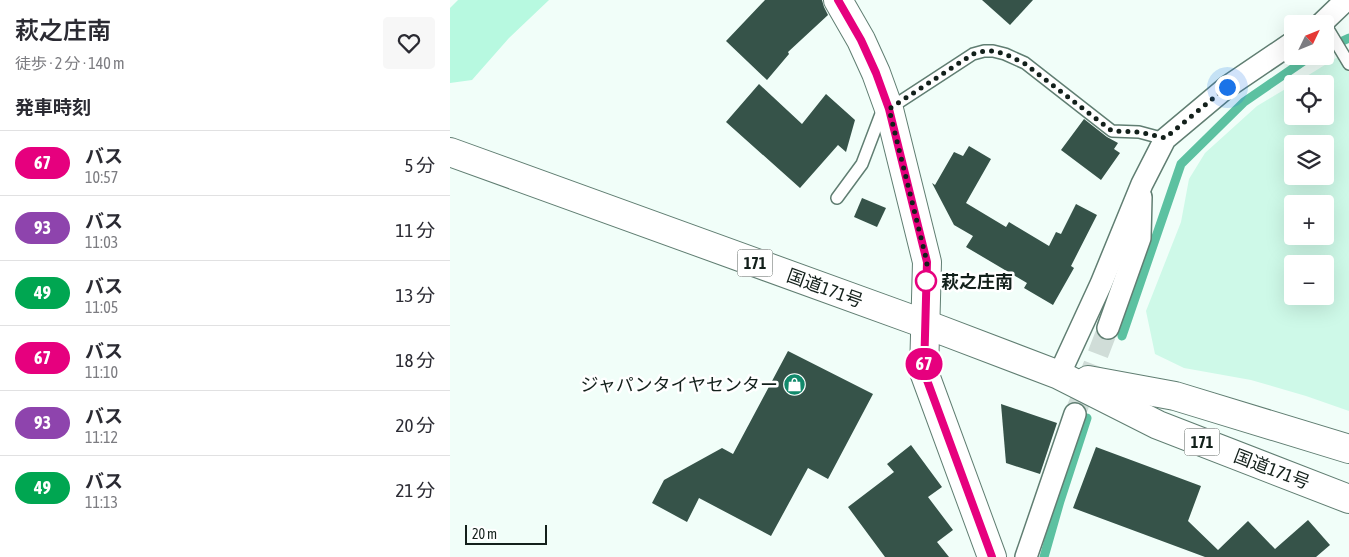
<!DOCTYPE html>
<html lang="ja">
<head>
<meta charset="utf-8">
<style>
	body { margin:0; font-family:"Asap Condensed","Noto Sans JP",sans-serif; background:#f7f7f7; color:#2b2b33; height:100vh; display:flex; flex-direction:column; font-size:19px; white-space:nowrap }
	* { box-sizing:border-box; margin:0 }
	p { font-size:16px; color:#7c7c81 }
	.icon { flex:none; width:28px; height:28px; fill:none; stroke:currentColor; stroke-width:2; stroke-linecap:round; stroke-linejoin:round }
	.map { position:relative; flex:1; overflow:hidden }
	.panel { display:flex; flex-direction:column; background:#fff; width:450px }
	.panel>* { flex:none }
	.badge { padding:0 10px; border-radius:16px; font-size:18px; line-height:32px }
	.needle { width:32px; rotate:47deg }
	.buttons { position:absolute; left:834px; top:15px; display:grid; gap:10px }
	.buttons a { display:grid; place-items:center; width:50px; height:50px; border-radius:5px; background:#fff; box-shadow:0 5px 20px #0002; font-size:25px }
	.scale { position:absolute; left:15px; bottom:12px; width:82px; box-sizing:border-box; padding-left:5px; border:2px solid #13201b; border-top:0; font-size:14px; line-height:18px; white-space:nowrap; color:#13201b; -webkit-text-stroke:4px #fff; paint-order:stroke }
	.you { position:absolute; width:25px; height:25px; margin:-12px; border:4px solid #fff; border-radius:50%; background:#1a73e8; box-shadow:0 0 0 8px #1a73e833 }
	.map>.badge { position:absolute; translate:-50% -50%; box-shadow:0 0 0 2px #fff }
	h2 { padding:0 15px; font-size:19px; line-height:45px }
	.round { display:grid; place-items:center; flex:none; width:52px; height:52px; border-radius:5px; background:#f7f7f7 }
	.headline { display:flex; align-items:center; justify-content:space-between; height:85px; padding:0 15px }
	h1 { font-size:24px; font-weight:600; line-height:38px }
	ul { padding:0; list-style:none }
	li { display:flex; align-items:center; gap:15px; height:65px; padding:0 15px; border-top:1px solid #e1e1e2 }
	li div { flex:1 }
	li b { display:block; font-size:19px }
	li em { font-style:normal }
	li .badge { min-width:55px; font-weight:700; text-align:center }
	main { display:flex; flex:1; min-height:0 }
	.map>svg:first-child { display:block }
	.built { fill:#cef9e8; fill-rule:evenodd }
	.green { fill:#b7f9e0 }
	.lines { fill:none; stroke-linecap:round; stroke-linejoin:round }
	.stream { stroke:#5cc1a1; stroke-width:9 }
	.building { fill:#365349 }
	.minor-tunnel { stroke:#d0ddd8; stroke-width:21; stroke-dasharray:21 11; stroke-linecap:butt }
	.service-casing { stroke:#607e72; stroke-width:14 }
	.minor-casing { stroke:#607e72; stroke-width:24 }
	.secondary-casing { stroke:#607e72; stroke-width:30 }
	.trunk-casing { stroke:#607e72; stroke-width:30 }
	.service { stroke:#fff; stroke-width:11 }
	.minor { stroke:#fff; stroke-width:21 }
	.secondary { stroke:#fff; stroke-width:28 }
	.trunk { stroke:#fff; stroke-width:28 }
	.line-casing { stroke:#fff; stroke-width:11 }
	.line { stroke:#e6007e; stroke-width:8 }
	.walk { stroke:#13201b; stroke-width:5; stroke-dasharray:0 9 }
	.stop-dot { fill:#fff; stroke:#e6007e; stroke-width:2.5 }
	.labels { text-anchor:middle; dominant-baseline:central; stroke-width:5; stroke-linejoin:round; paint-order:stroke }
	.shield { fill:#fff; stroke:#5a635f; stroke-width:1 }
	.shield-label { font-size:16px; font-weight:bold; fill:#13201b }
	.stop-label { font-size:18px; font-weight:bold; fill:#13201b; stroke:#fff; text-anchor:start }
	.street-label { font-size:18px; fill:#13201b; stroke:#fff }
	.poi-label { font-size:18px; fill:#13201b; stroke:#fff; text-anchor:end }
</style>
</head>
<body>
<main>
<section class="panel">
<div class="headline"><div><h1>萩之庄南</h1><p>徒歩 · 2 分 · 140 m</p></div><a class="round"><svg class="icon" aria-label="heart" viewBox="0 0 24 24"><path d="M12 20l-8-8c-3-5 5-10 8-4 3-6 11-1 8 4z"/></svg></a></div>
<h2>発車時刻</h2>
<ul>
<li><span class="badge" style="background:#e6007e;color:#fff">67</span><div><b>バス</b><p>10:57</p></div><em>5 分</em></li>
<li><span class="badge" style="background:#8e44ad;color:#fff">93</span><div><b>バス</b><p>11:03</p></div><em>11 分</em></li>
<li><span class="badge" style="background:#00a651;color:#fff">49</span><div><b>バス</b><p>11:05</p></div><em>13 分</em></li>
<li><span class="badge" style="background:#e6007e;color:#fff">67</span><div><b>バス</b><p>11:10</p></div><em>18 分</em></li>
<li><span class="badge" style="background:#8e44ad;color:#fff">93</span><div><b>バス</b><p>11:12</p></div><em>20 分</em></li>
<li><span class="badge" style="background:#00a651;color:#fff">49</span><div><b>バス</b><p>11:13</p></div><em>21 分</em></li>
</ul>
</section>
<div class="map">
<svg width="899" height="557" viewBox="0 0 899 557">
	<rect width="100%" height="100%" fill="#f1fef9"/>
	<path class="built" d="M899 50V411L856 396 801 380 734 368 705 354 696 311 731 222 739 179 755 153 807 106 842 85V116H875V84H844ZM842 144H875V176H842ZM842 204H875V236H842ZM842 264H875V296H842Z"/>
	<polygon class="green" points="8,0 99,0 59,38 22,80 0,83 0,8"/>
	<g class="lines">
		<g class="stream">
			<polyline points="875,49 899,38"/>
			<polyline points="672,336 731,164 794,102 861,56"/>
			<polyline points="594,557 610,501 637,418"/>
		</g>
	</g>
	<g class="building">
		<polygon points="315,0 372,0 374,7 378,15 338,52 339,54 317,80 276,41"/>
		<polygon points="532,0 583,0 560,25"/>
		<polygon points="309,84 352,124 376,94 405,120 396,152 388,145 350,188 276,122"/>
		<polygon points="634,119 657,137 668,143 664,149 670,153 651,180 611,150"/>
		<polygon points="519,146 541,159 516,203 556,227 559,222 599,246 606,232 611,234 626,204 647,215 621,266 624,268 603,305 574,288 577,283 516,247 523,236 504,225 482,183 485,185 504,152 513,156"/>
		<polygon points="412,198 436,208 427,227 404,217"/>
		<polygon points="338,351 423,394 378,479 358,468 321,536 249,498 237,522 202,503 214,480 272,448 283,454"/>
		<polygon points="551,404 607,423 590,474 556,463"/>
		<polygon points="461,445 492,487 478,497 503,530 487,542 499,557 435,557 398,507 444,472 437,464"/>
		<polygon points="646,447 751,486 738,521 768,550 798,521 825,549 858,520 880,545 866,557 755,557 623,508"/>
	</g>
	<g class="lines">
		<polyline class="minor-tunnel" points="625,414 658,328"/>
		<defs>
			<g id="service">
				<polyline points="875,24 899,64"/>
				<polyline points="387,198 412,164 431,114 523,54 534,51 543,51 555,54 575,63 662,131 689,132 715,139"/>
			</g>
			<g id="minor">
				<polyline points="871,24 896,0"/>
				<polyline points="658,328 690,238 691,197"/>
				<polyline points="609,375 651,284 692,184 715,139 777,87 842,43"/>
				<polyline points="576,557 625,414"/>
			</g>
			<polyline id="secondary" points="388,0 411,40 426,73 439,109 477,262 474,372 542,557"/>
			<g id="trunk">
				<polyline points="0,152 475,324 609,375 708,425 899,499"/>
				<polyline points="638,380 725,396 899,449"/>
			</g>
		</defs>
		<use href="#service" class="service-casing"/>
		<use href="#minor" class="minor-casing"/>
		<use href="#secondary" class="secondary-casing"/>
		<use href="#trunk" class="trunk-casing"/>
		<use href="#service" class="service"/>
		<use href="#minor" class="minor"/>
		<use href="#secondary" class="secondary"/>
		<use href="#trunk" class="trunk"/>
	</g>
	<g class="lines">
		<defs>
			<polyline id="line" points="388,0 411,40 426,73 439,109 477,262 474,372 542,557"/>
		</defs>
		<use href="#line" class="line-casing"/>
		<use href="#line" class="line"/>
		<polyline class="walk" points="476,281 476,286 477,262 439,109 523,54 534,51 543,51 555,54 574,63 662,131 689,132 715,138 777,87"/>
	</g>
	<defs>
		<symbol id="shop-disc" viewBox="-11 -11 22 22"><circle r="9.5" fill="#12896b" stroke="#fff"/><path d="M-5-2.5h2.3a2.7 3.5 0 0 1 5.4 0H5L5.5 6h-11ZM-1.5-2.5h3a1.5 2.3 0 0 0-3 0Z" fill="#fff"/></symbol>
	</defs>
	<g fill-rule="evenodd">
		<use href="#shop-disc" x="332" y="372" width="25" height="25"/>
	</g>
	<circle class="stop-dot" cx="476" cy="281" r="10"/>
	<g class="labels">
		<g class="shield">
			<rect x="287.5" y="249.5" width="35" height="27" rx="4"/>
			<rect x="734.5" y="428.5" width="35" height="27" rx="4"/>
		</g>
		<g class="shield-label">
			<text x="305" y="263">171</text>
			<text x="752" y="442">171</text>
		</g>
		<g class="stop-label">
			<text x="491" y="281">萩之庄南</text>
		</g>
		<g class="street-label">
			<text transform="translate(375 288) rotate(20)">国道171号</text>
			<text transform="translate(822 469) rotate(21)">国道171号</text>
		</g>
		<g class="poi-label">
			<text x="328" y="384">ジャパンタイヤセンター</text>
		</g>
	</g>
</svg>
<div class="buttons">
<a><svg class="needle" viewBox="-14 -14 28 28"><path d="M0-13l5 13h-10z" fill="#e53935"/><path d="M0 13l5-13h-10z" fill="#7c7c81"/></svg></a>
<a><svg class="icon" aria-label="locate" viewBox="0 0 24 24"><circle cx="12" cy="12" r="6"/><path d="M12 2v4M12 18v4M2 12h4M18 12h4"/></svg></a>
<a><svg class="icon" aria-label="layers" viewBox="0 0 24 24"><path d="M12 4l9 5-9 5-9-5zM3 14l9 5 9-5"/></svg></a>
<a>+</a>
<a>−</a>
</div>
<div class="scale">20 m</div>
<div class="you" style="left:777px;top:87px"></div>
<b class="badge" style="left:474px;top:364px;background:#e6007e;color:#fff">67</b>
</div>
</main>
</body>
</html>
